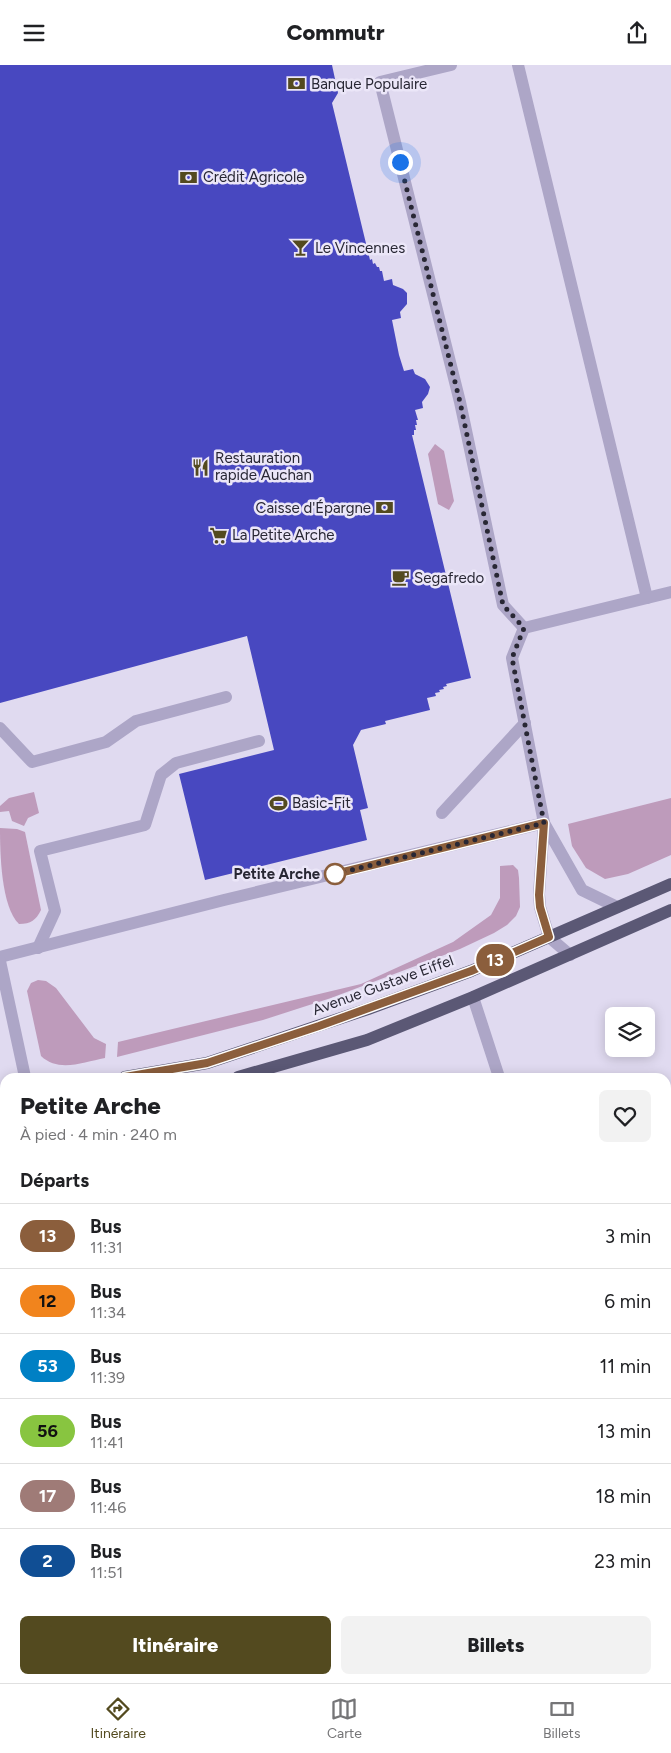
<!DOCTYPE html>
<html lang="fr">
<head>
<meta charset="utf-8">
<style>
	body { margin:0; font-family:Figtree,sans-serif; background:#f2f2f2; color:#202124; height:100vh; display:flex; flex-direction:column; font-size:19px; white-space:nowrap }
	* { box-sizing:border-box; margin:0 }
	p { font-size:16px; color:#757577 }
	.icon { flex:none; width:28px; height:28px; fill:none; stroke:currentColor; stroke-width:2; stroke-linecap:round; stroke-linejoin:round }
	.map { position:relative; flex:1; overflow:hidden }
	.drawer { position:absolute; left:0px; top:1008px; width:671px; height:611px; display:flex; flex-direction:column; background:#fff; border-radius:15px 15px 0 0; box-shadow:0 2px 12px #0003 }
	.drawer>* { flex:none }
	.badge { padding:0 10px; border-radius:16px; font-size:18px; line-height:32px }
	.tools { position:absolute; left:605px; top:942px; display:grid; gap:10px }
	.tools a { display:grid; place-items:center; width:50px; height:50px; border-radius:8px; background:#fff; box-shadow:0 2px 12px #0003; font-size:25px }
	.you { position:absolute; width:25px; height:25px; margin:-12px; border:4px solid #fff; border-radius:50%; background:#1a73e8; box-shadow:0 0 0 8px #1a73e833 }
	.map>.badge { position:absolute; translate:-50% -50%; box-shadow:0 0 0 2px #fff }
	h2 { padding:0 20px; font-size:19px; line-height:45px }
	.round { display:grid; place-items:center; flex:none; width:52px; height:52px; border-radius:8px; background:#f2f2f2 }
	.head { display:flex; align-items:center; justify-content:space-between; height:85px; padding:0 20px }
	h1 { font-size:24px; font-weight:800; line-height:38px }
	.action { display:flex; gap:10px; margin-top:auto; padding:10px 20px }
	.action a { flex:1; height:58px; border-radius:8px; background:#534a1f; color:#fff; font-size:20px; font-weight:800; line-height:58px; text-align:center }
	.action a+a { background:#f2f2f2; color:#202124 }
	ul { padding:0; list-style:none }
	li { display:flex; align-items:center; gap:15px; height:65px; padding:0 20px; border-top:1px solid #e0e0e0 }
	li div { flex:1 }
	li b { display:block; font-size:19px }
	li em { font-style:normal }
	li .badge { min-width:55px; font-weight:700; text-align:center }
	header { display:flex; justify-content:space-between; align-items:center; height:65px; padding:0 20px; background:#fff; font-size:22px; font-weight:800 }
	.tab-bar { display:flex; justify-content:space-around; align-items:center; height:70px; border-top:1px solid #e0e0e0; background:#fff; font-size:14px; color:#757577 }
	.tab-bar a { display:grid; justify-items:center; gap:2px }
	.tab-bar .selected { color:#534a1f }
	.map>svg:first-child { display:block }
	.green { fill:#be9bbb }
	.building { fill:#4848c0 }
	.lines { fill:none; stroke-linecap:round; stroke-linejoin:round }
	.service { stroke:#ada6c7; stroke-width:12 }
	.minor { stroke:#ada6c7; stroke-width:12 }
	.primary { stroke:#5b5875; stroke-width:12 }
	.line-casing { stroke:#fff; stroke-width:11 }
	.line { stroke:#8b5e3c; stroke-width:8 }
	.walk { stroke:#282734; stroke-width:5; stroke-dasharray:0 9 }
	.stop-dot { fill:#fff; stroke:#8b5e3c; stroke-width:2.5 }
	.labels { text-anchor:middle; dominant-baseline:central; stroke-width:5; stroke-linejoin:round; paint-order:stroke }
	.poi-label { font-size:15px; fill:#282734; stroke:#ebe6f8; text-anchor:start }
	.stop-label { font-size:15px; font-weight:bold; fill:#282734; stroke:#ebe6f8; text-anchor:end }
	.street-label { font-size:15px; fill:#282734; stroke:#ebe6f8 }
</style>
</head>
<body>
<header><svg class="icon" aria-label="menu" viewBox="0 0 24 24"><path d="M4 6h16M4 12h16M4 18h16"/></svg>Commutr<svg class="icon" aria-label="share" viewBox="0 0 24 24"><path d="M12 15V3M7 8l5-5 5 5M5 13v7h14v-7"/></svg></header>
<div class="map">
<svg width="671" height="1618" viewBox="0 0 671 1618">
	<rect width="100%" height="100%" fill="#e0daf0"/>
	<g class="green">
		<polygon points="435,379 444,386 454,436 449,445 438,439 428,389"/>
		<polygon points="34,727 39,748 28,753 24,761 12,756 9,746 0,747 0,741 9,733"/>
		<polygon points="671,733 671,790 628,809 605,814 586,803 572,781 568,759"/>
		<path d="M0 763 17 764 25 767 41 845C36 855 31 859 19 859 1 842 0 788 0 763Z"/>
		<polygon points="513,800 518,805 519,813 520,842 516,851 507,860 494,868 460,884 331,933 263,955 117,992 118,977 361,919 453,877 491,850 500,833 500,801"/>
		<path d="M38 915 46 916 56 923 94 973 106 979 105 993C83 997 59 1008 41 991L27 926 31 918Z"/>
		<polygon points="0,1099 5,1102 5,1281 5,1270 0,1250"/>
		<polygon points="17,1614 46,1614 46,1618 18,1618"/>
	</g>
	<polygon class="building" points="0,0 332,0 338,28 332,38 370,195 372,194 373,199 375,198 377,202 379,202 380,206 382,206 384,216 392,214 393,220 403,224 407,228 407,239 400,247 401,253 392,255 399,290 404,306 413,304 415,309 425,314 430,322 428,329 422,337 423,343 415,345 418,355 416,355 417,360 415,360 416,365 414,365 414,370 412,370 471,613 446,619 447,621 443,622 444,624 439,625 440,627 435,628 436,631 427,633 430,645 385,656 386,659 361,665 353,680 368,743 360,745 367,775 205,815 179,709 274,685 247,571 0,638"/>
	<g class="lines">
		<g class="service">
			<polyline points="451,0 380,17 460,337 503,540 524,563 512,593 544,758 539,829 540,842 549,872 570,890"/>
			<polyline points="518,0 647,533"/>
			<polyline points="524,563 671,527"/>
			<polyline points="0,663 32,697 106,677 136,656 226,632"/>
			<polyline points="442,748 525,658"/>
			<polyline points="544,758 582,825 617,842"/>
			<polyline points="38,883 55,846 40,786 145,760 161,710 176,698 259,676"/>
			<polyline points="0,892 224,835 544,758"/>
		</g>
		<g class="minor">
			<polyline points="0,896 25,1012"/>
			<polyline points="473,932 499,1012"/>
			<polyline points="666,1569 671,1585"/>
			<polyline points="67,1614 67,1618"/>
		</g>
		<g class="primary">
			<polyline points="125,1012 207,998 368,944 471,906 671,819"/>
			<polyline points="238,1012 367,975 473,932 671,845"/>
			<polyline points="0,1034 5,1033"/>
			<polyline points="0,1061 5,1060"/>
		</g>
	</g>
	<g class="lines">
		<defs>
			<polyline id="line" points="125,1012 207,998 319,961 471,906 549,872 540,842 539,830 544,758 335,809"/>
		</defs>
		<use href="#line" class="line-casing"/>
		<use href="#line" class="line"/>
		<polyline class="walk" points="335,809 544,758 512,593 524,563 503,540 460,337 400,97"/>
	</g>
	<defs>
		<symbol id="bank-bare" viewBox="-9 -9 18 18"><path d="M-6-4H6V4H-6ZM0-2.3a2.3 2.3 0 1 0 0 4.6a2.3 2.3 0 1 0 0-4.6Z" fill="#534a1f" stroke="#ebe6f8" stroke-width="2.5" paint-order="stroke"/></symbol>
		<symbol id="bar-bare" viewBox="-9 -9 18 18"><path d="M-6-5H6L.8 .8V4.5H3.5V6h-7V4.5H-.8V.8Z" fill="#534a1f" stroke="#ebe6f8" stroke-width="2.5" paint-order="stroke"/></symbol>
		<symbol id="restaurant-bare" viewBox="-9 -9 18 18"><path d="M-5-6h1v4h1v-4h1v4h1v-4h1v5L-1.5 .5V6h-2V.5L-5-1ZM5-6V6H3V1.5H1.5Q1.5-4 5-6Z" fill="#534a1f" stroke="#ebe6f8" stroke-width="2.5" paint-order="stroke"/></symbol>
		<symbol id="supermarket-bare" viewBox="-9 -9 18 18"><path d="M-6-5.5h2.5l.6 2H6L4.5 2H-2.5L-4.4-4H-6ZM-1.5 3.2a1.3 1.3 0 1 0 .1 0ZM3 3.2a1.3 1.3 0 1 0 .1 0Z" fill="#534a1f" stroke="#ebe6f8" stroke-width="2.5" paint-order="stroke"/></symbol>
		<symbol id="cafe-bare" viewBox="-9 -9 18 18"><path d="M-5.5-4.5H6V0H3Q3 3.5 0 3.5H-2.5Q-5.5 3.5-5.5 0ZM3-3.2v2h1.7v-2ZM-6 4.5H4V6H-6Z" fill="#534a1f" stroke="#ebe6f8" stroke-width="2.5" paint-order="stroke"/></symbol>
		<symbol id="stadium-bare" viewBox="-9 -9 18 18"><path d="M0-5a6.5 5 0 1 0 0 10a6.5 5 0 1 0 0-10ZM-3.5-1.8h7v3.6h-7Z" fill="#534a1f" stroke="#ebe6f8" stroke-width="2.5" paint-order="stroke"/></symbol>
	</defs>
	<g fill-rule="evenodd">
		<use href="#bank-bare" x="284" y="6" width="25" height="25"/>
		<use href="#bank-bare" x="176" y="100" width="25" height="25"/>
		<use href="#bar-bare" x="288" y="170" width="25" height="25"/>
		<use href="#restaurant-bare" x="188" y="390" width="25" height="25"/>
		<use href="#bank-bare" x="372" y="430" width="25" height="25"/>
		<use href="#supermarket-bare" x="206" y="458" width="25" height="25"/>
		<use href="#cafe-bare" x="388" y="500" width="25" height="25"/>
		<use href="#stadium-bare" x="266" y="726" width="25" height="25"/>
	</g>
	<circle class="stop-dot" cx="335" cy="809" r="10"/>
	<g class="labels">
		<g class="poi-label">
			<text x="311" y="19">Banque Populaire</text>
			<text x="203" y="112">Crédit Agricole</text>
			<text x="315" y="183">Le Vincennes</text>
			<text x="215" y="393">Restauration<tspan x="215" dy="17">rapide Auchan</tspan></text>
			<text x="371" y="443" text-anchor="end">Caisse d'Épargne</text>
			<text x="232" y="470">La Petite Arche</text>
			<text x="414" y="513">Segafredo</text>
			<text x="292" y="738">Basic-Fit</text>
		</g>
		<g class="stop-label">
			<text x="320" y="809">Petite Arche</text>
		</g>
		<g class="street-label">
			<text transform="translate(383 920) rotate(-20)">Avenue Gustave Eiffel</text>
		</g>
	</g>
</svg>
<div class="tools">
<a><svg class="icon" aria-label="layers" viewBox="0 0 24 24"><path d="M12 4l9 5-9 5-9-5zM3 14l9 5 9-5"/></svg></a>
</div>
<div class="you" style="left:400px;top:97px"></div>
<b class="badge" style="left:495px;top:895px;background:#8b5e3c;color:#fff">13</b>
<section class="drawer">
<div class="head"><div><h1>Petite Arche</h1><p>À pied · 4 min · 240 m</p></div><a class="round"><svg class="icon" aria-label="heart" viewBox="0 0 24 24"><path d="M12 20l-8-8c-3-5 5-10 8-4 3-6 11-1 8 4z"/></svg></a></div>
<h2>Départs</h2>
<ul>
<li><span class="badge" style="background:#8b5e3c;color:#fff">13</span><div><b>Bus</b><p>11:31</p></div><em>3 min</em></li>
<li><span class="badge" style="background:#f1841d;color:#111">12</span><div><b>Bus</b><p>11:34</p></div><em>6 min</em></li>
<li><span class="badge" style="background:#0080c4;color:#fff">53</span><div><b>Bus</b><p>11:39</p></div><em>11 min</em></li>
<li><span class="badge" style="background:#88c540;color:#111">56</span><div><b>Bus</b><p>11:41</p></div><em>13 min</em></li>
<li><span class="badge" style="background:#9f7b77;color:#fff">17</span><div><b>Bus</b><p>11:46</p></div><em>18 min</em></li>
<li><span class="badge" style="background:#104e94;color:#fff">2</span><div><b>Bus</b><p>11:51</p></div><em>23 min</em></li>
</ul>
<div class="action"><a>Itinéraire</a><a>Billets</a></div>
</section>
</div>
<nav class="tab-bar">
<a class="selected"><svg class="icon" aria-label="directions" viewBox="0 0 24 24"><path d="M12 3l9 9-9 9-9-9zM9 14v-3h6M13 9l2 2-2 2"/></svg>Itinéraire</a>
<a><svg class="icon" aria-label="map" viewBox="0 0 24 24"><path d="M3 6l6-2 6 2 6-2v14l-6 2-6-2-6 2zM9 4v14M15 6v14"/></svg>Carte</a>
<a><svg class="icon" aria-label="tickets" viewBox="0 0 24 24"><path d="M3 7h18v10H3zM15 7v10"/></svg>Billets</a>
</nav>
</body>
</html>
